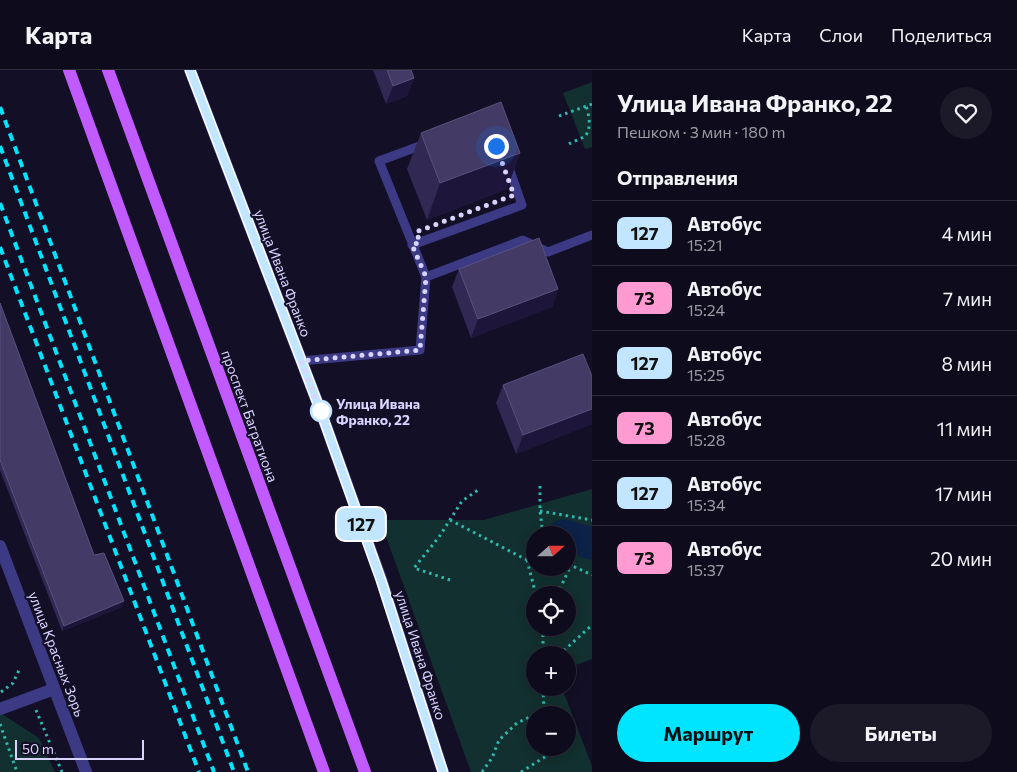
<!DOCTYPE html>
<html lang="ru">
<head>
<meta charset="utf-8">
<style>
	body { margin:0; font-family:Commissioner,sans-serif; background:#1c1929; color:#f1f3f6; height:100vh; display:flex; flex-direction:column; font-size:19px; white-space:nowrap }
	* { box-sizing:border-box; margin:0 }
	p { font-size:16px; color:#9b9ba3 }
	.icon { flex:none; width:28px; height:28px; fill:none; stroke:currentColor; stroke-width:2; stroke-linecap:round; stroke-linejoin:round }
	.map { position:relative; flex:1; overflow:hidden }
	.side { display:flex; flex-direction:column; background:#0e0b1c; width:425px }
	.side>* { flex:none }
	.badge { padding:0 10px; border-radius:8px; font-size:18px; line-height:32px }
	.needle { width:32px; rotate:69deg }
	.controls { position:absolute; left:526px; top:456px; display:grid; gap:10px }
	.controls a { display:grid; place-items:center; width:50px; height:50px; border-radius:50%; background:#0e0b1c; box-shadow:0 2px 12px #0003,0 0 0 1px #2e2b3b; font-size:25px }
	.scale { position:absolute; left:15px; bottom:12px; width:129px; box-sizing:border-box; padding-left:5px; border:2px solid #d9d4ff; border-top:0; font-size:14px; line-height:18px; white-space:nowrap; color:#d9d4ff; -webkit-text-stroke:4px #130f26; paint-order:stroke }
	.you { position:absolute; width:25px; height:25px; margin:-12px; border:4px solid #fff; border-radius:50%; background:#1a73e8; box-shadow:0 0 0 8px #1a73e833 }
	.map>.badge { position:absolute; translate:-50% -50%; box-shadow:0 0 0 2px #fff }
	h2 { padding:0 25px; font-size:19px; line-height:45px }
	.round { display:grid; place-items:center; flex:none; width:52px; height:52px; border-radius:26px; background:#1c1929 }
	.head { display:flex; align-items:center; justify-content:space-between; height:85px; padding:0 25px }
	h1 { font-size:24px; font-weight:700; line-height:38px }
	.primary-button { display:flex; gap:10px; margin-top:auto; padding:10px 25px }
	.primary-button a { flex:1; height:58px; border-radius:30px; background:#00e5ff; color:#111; font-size:20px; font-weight:700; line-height:58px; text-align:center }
	.primary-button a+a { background:#1c1929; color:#f1f3f6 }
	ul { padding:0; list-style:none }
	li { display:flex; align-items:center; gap:15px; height:65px; padding:0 25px; border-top:1px solid #2e2b3b }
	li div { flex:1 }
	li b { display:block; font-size:19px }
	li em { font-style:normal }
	li .badge { min-width:55px; font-weight:700; text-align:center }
	header { display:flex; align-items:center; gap:30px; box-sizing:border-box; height:70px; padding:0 25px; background:#0e0b1c; border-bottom:1px solid #2e2b3b }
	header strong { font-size:24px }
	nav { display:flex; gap:28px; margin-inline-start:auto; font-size:18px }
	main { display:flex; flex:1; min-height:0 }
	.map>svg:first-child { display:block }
	.green { fill:#12302f; fill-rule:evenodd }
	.water { fill:#0c2248 }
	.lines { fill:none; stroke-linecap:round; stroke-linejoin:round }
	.path { stroke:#2fb8b0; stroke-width:3; stroke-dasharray:2.5 4; stroke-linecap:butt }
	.service { stroke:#3d3a85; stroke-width:9 }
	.minor { stroke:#3d3a85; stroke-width:12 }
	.tertiary { stroke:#3d3a85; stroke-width:12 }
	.primary { stroke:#c25bff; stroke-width:12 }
	.rail { stroke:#00e5ff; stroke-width:4; stroke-dasharray:8 6; stroke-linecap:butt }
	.wall { fill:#312854 }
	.shaded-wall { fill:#1d163a }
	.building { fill:#433a66; stroke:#5a527e }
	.line-casing { stroke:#fff; stroke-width:11 }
	.line { stroke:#c2e6ff; stroke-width:8 }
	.walk { stroke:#d9d4ff; stroke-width:5; stroke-dasharray:0 9 }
	.stop-dot { fill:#fff; stroke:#c2e6ff; stroke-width:2.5 }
	.labels { text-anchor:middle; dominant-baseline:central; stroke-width:4; stroke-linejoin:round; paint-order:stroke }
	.street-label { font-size:14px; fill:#d9d4ff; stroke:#130f26 }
	.stop-label { font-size:14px; font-weight:bold; fill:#d9d4ff; stroke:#130f26; text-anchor:start }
</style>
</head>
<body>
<header>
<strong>Карта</strong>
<nav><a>Карта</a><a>Слои</a><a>Поделиться</a></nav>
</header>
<main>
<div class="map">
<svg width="592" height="702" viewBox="0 0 592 702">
	<rect width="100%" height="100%" fill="#130f26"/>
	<g class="green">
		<polygon points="592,12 592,77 585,79 563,23"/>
		<path d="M592 419V589L568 598V585H535V618H562L592 696V702H471L380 450H484ZM535 465H568V498H535ZM535 525H568V558H535ZM535 645H568V678H535Z"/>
		<polygon points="2,644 39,668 55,702 0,702 0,645"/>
	</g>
	<path class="water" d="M566 449 592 457V490L583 488 568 480V465H545C548 452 555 451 566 449Z"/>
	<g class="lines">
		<g class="path">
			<polyline points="559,46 592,34"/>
			<path d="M569 74C574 71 581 69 585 66 592 59 589 44 586 36"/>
			<polyline points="540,416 540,441 543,465"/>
			<polyline points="540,441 592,450"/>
			<polyline points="450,450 527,490 535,492"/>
			<polyline points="527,490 536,525"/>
			<polyline points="568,494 592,505"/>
			<polyline points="450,510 414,498 439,467 462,431 478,420"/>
			<polyline points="557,525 571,495 568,491"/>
			<polyline points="543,558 543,585"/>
			<polyline points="559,585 592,555"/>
			<polyline points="1,622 13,613 19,600"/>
			<polyline points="36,640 62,702"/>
			<polyline points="544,640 546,645"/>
			<polyline points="0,654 17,702"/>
			<polyline points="482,702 492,688 499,670 517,653 544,640 543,618"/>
			<polyline points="521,702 559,678"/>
		</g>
		<g class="service">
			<polyline points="425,74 379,91 426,207"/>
			<polyline points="412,175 522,135 508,95"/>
			<polyline points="301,291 420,280 426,207 523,170 548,182 592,165"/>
		</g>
		<polyline class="minor" points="0,639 54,619"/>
		<g class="tertiary">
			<polyline points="190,0 321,342 381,509 443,702"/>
			<polyline points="0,476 86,702"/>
		</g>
		<g class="primary">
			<polyline points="69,0 324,702"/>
			<polyline points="108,0 365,702"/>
		</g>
		<g class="rail">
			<polyline points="0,37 248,702"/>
			<polyline points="0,76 234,702"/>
			<polyline points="0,133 214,702"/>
			<polyline points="0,177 199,702"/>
		</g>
	</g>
	<g class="wall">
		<polygon points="373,0 411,0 414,8 407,26 386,34"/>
		<polygon points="421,63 520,83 507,119 427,150 407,99"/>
		<polygon points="459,199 558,219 552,237 471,268 452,217"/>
		<polygon points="0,233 94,485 122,537 62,561 0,400"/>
		<polygon points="592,306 592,354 516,384 496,333 503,315"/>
	</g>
	<g class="shaded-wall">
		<polygon points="414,8 407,26 386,34 393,16"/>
		<polygon points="520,83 507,119 427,150 440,113"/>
		<polygon points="558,219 552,237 471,268 478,249"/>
		<polygon points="592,339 592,354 516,384 523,365"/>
		<polygon points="124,531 122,537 62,561 64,556"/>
	</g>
	<g class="building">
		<polygon points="387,0 411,0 414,8 393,16"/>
		<polygon points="501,32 520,83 440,113 421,63"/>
		<polygon points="539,168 558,219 478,249 459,199"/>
		<polygon points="0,233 94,485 104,483 124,531 64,556 0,390"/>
		<polygon points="583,284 592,306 592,339 523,365 503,315"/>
	</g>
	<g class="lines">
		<defs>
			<polyline id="line" points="190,0 321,342 381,510 443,702"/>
		</defs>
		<use href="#line" class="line-casing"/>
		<use href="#line" class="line"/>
		<polyline class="walk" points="321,341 321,342 301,291 420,280 426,207 412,175 420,172 416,162 514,125 496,76"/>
	</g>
	<circle class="stop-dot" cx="321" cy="341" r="10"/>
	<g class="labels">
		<g class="street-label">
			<text transform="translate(283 203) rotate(69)">улица Ивана Франко</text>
			<text transform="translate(250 346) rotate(70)">проспект Багратиона</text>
			<text transform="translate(57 584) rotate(69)">улица Красных Зорь</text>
			<text transform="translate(421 585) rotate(72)">улица Ивана Франко</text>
		</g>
		<g class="stop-label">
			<text x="336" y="333">Улица Ивана<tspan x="336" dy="16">Франко, 22</tspan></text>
		</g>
	</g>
</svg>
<div class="controls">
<a><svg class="needle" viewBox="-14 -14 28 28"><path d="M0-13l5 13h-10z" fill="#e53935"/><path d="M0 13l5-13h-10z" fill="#9b9ba3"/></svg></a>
<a><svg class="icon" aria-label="locate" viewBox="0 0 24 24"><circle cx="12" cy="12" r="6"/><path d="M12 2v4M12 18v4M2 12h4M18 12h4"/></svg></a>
<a>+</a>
<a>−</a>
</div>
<div class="scale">50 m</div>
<div class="you" style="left:496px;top:76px"></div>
<b class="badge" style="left:361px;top:454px;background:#c2e6ff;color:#111">127</b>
</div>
<section class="side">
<div class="head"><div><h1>Улица Ивана Франко, 22</h1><p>Пешком · 3 мин · 180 m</p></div><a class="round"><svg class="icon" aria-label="heart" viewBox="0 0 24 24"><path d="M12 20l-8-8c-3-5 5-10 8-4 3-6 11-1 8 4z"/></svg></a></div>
<h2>Отправления</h2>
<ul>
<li><span class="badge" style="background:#c2e6ff;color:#111">127</span><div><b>Автобус</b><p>15:21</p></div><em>4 мин</em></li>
<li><span class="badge" style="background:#ff9ad2;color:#111">73</span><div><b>Автобус</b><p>15:24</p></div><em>7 мин</em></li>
<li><span class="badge" style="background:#c2e6ff;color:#111">127</span><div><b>Автобус</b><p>15:25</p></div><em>8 мин</em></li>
<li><span class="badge" style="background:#ff9ad2;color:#111">73</span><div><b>Автобус</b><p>15:28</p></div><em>11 мин</em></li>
<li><span class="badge" style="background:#c2e6ff;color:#111">127</span><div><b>Автобус</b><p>15:34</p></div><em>17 мин</em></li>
<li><span class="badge" style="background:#ff9ad2;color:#111">73</span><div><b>Автобус</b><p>15:37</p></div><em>20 мин</em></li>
</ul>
<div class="primary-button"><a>Маршрут</a><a>Билеты</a></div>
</section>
</main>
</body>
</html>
